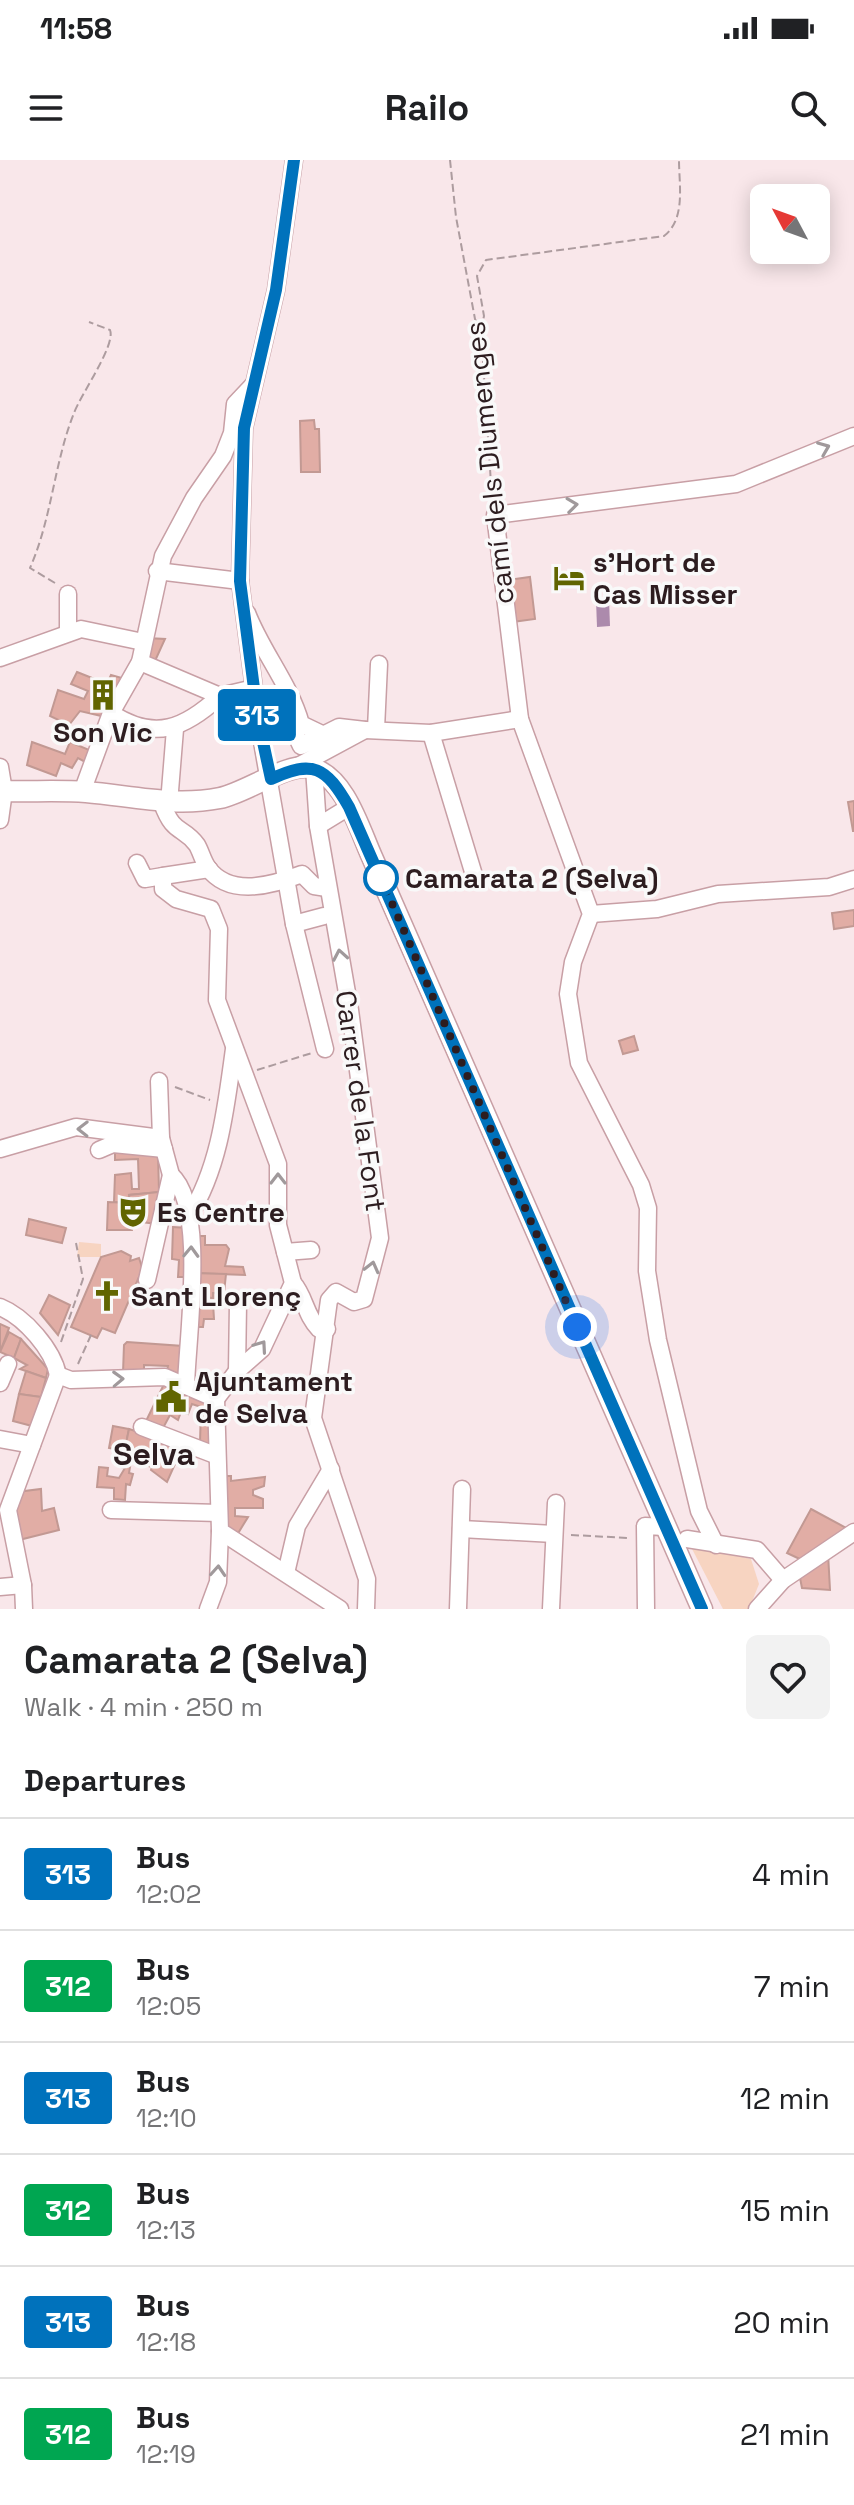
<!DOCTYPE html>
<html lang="en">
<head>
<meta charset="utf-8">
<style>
	body { margin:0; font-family:"Space Grotesk",sans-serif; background:#f2f2f2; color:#202124; height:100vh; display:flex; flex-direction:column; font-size:30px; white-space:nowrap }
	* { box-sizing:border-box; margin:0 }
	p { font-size:26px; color:#757577 }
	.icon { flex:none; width:44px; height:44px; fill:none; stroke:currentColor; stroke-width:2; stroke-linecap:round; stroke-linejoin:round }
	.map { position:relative; height:1449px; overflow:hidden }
	.details { display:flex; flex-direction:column; background:#fff; flex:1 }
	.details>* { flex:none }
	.badge { padding:0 16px; border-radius:6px; font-size:28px; line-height:52px }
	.needle { width:52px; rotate:311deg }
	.controls { position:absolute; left:750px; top:24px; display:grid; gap:16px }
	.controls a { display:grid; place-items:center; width:80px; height:80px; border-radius:12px; background:#fff; box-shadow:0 4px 20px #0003; font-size:40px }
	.you { position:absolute; width:40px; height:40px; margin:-20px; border:6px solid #fff; border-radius:50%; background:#1a73e8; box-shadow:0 0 0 12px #1a73e833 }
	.map>.badge { position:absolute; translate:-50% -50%; box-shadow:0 0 0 4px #fff }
	h2 { padding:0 24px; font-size:30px; line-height:72px }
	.round { display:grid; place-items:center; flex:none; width:84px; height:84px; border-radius:12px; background:#f2f2f2 }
	.overview { display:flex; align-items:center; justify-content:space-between; height:136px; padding:0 24px }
	h1 { font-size:38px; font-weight:700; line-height:60px }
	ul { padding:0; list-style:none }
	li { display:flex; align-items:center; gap:24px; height:112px; padding:0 24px; border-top:2px solid #e0e0e0 }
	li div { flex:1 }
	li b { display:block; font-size:30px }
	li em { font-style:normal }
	li .badge { min-width:88px; font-weight:700; text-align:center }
	.status { display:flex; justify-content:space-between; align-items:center; height:56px; padding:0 40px; background:#fff; direction:ltr }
	.status svg { height:22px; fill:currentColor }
	header { display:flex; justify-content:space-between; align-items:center; height:104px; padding:0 24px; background:#fff; font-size:36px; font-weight:700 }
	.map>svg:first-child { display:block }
	.green { fill:#f7d4c1 }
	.water { fill:#ac8aac }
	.building { fill:#e1ada5; stroke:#c29993; stroke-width:2 }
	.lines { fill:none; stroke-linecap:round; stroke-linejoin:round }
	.minor-casing { stroke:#c89fa5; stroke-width:19 }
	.major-casing { stroke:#c89fa5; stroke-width:23 }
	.path { stroke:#ad9c9f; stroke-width:2; stroke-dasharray:8 4; stroke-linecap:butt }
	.minor { stroke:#fff; stroke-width:16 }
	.major { stroke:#fff; stroke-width:20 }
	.oneway { stroke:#a0999b }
	.line-casing { stroke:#fff; stroke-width:18 }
	.line { stroke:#0072bc; stroke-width:12 }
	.walk { stroke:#2d1d20; stroke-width:8; stroke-dasharray:0 14.4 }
	.stop-dot { fill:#fff; stroke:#0072bc; stroke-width:4 }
	.labels { text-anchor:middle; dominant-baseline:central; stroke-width:7; stroke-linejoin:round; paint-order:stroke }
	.street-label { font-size:28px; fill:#2d1d20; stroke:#f9f9f9 }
	.poi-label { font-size:28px; font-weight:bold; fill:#2d1d20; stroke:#f9f9f9; text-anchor:start }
	.stop-label { font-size:28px; font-weight:bold; fill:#2d1d20; stroke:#f9f9f9; text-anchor:start }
	.quarter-label { font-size:32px; font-weight:bold; fill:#2d1d20; stroke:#f9f9f9 }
</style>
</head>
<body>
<div class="status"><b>11:58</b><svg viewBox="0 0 49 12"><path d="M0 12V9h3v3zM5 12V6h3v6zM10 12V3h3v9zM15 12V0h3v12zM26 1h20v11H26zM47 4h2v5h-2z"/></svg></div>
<header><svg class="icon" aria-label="menu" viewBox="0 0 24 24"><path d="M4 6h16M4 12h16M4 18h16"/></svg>Railo<svg class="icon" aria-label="search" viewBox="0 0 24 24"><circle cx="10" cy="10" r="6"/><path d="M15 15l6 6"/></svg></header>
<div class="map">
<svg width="854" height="1449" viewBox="0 0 854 1449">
	<rect width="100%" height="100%" fill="#f9e7ea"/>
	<g class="green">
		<polygon points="79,1082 101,1084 101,1097 77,1097"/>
		<polygon points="690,1385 751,1399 759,1424 749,1449 723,1449"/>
	</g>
	<polygon class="water" points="609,439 610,466 597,467 596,440"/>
	<g class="building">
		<polygon points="314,260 315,269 319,269 320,312 301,312 300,261"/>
		<polygon points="530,417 535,459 512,462 508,420"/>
		<polygon points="147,478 165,479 155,501 144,493"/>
		<polygon points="77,512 107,524 111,515 129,520 106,557 80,551 69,565 50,556 58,530 84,539 88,531 71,524"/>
		<polygon points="32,582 65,594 70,582 94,592 89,604 78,598 72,608 61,603 56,616 27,605"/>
		<polygon points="854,641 854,671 853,671 848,642"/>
		<polygon points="854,750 854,766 834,769 832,753"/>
		<polygon points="634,876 638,890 623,894 619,881"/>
		<polygon points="115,993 158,993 159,1032 129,1035 130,1043 114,1042 115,1015 131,1013 132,1029 139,1029 138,999 115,1000"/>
		<polygon points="159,1032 157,1064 134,1061 132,1070 107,1070 108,1042 130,1043 129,1035"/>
		<polygon points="29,1059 66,1068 62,1083 26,1075"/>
		<polygon points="173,1067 188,1068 187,1117 178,1117 179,1100 172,1099"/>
		<polygon points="193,1076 205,1076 205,1085 226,1085 229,1089 225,1106 243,1107 245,1115 192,1113"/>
		<polygon points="121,1091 131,1096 130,1101 139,1098 145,1116 139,1117 115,1173 102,1168 97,1178 71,1167 101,1097"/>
		<polygon points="192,1113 226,1114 224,1133 213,1133 213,1138 192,1137"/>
		<polygon points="213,1133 228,1133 232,1143 213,1143 214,1159 204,1159 203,1167 192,1167 192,1137 213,1138"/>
		<polygon points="49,1135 70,1145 58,1175 40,1153"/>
		<polygon points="0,1164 9,1168 0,1192"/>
		<polygon points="9,1172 21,1179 14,1198 0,1192"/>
		<polygon points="21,1179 48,1209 46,1218 20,1209 27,1205 14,1198"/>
		<polygon points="127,1182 183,1186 179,1217 167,1211 168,1206 144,1205 144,1212 123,1213 124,1185"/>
		<polygon points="26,1211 46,1218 41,1237 19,1234"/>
		<polygon points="165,1222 210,1242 209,1286 200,1283 201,1247 192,1244 188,1254 181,1252 178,1260 170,1255 162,1270 146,1261"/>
		<polygon points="19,1234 41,1237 32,1266 13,1261"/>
		<polygon points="113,1266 129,1269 123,1299 117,1297 119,1290 109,1288"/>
		<polygon points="129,1269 183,1286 167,1322 151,1310 152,1307 131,1301 129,1313 133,1314 130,1325 126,1324 125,1340 114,1339 114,1328 97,1327 99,1307 108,1308 107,1316 119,1318 125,1308 121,1307"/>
		<polygon points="220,1316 231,1316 231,1321 265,1317 264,1326 253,1330 253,1335 263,1339 263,1348 235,1348 235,1356 248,1357 237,1375 222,1364"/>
		<polygon points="41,1329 42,1351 54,1348 59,1370 19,1380 11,1350 17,1332"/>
		<polygon points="811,1349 850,1370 804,1401 787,1393"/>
		<polygon points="828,1393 830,1430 802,1428 799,1413"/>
	</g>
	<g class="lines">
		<defs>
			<g id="minor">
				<polyline points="294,0 276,130 244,268 240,421 258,559 294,764 325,889"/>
				<polyline points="157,411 240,421"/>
				<path d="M247 453C262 492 290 524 301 564L324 575"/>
				<polyline points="68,473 68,434"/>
				<polyline points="0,498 81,469 143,482"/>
				<polyline points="140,502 220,536 254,528"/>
				<path d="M111 553C155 582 185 568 220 536"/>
				<polyline points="258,559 293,569 301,586 339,567 365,570 298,606"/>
				<polyline points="376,569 379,504"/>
				<polyline points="365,570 431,573 520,559"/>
				<polyline points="431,573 474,715"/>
				<polyline points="0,607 4,631 0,660"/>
				<polyline points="314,608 318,666 350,850 380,1078 364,1139 354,1142 336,1132 329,1140 313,1258 367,1419 366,1449"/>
				<polyline points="82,632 111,553 140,502 163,396 194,338 223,296 232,273 235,244 252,226"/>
				<path d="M162 643C174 676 182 665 197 685 201 692 203 701 208 708 230 738 273 725 302 714L314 726 327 728"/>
				<polyline points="169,643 175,569"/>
				<polyline points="318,666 349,647"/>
				<polyline points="137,703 145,719 163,716"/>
				<polyline points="209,709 163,716 163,729 176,739 211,749 219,769 217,840 278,1004 278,1065 293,1123 262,1189 237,1211 216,1239"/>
				<polyline points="591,754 657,749 718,734 829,727 854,719"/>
				<polyline points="294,764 324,756"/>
				<polyline points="0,989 76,967 161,978"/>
				<polyline points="99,990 113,984 164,989"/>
				<path d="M171 1015C207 1046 187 1179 186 1226"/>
				<path d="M189 1056C220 1007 226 946 234 889"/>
				<polyline points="285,1092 311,1090"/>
				<polyline points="147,1120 171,1015 161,978 159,921"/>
				<path d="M293 1123C305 1136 305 1155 319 1169H327"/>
				<path d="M0 1147C25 1157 53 1190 58 1215"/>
				<polyline points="237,1211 238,1143"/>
				<polyline points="58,1215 71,1220 165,1217 216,1239"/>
				<polyline points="0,1223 8,1204"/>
				<polyline points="216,1239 220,1371 340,1449"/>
				<polyline points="142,1267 215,1295"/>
				<polyline points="0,1279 32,1285"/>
				<polyline points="111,1350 219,1353"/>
				<polyline points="461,1369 554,1374"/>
				<polyline points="687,1379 757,1390 783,1420"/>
				<polyline points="716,1385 699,1351 658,1180 647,1111 648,1048 641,1025 579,903 568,834 573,802 591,754 520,559 495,355 736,324 854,276"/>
				<polyline points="286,1413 297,1366 331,1309"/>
				<polyline points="0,1427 23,1425"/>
				<polyline points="24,1449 23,1425 8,1350 58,1215"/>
				<polyline points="208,1449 218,1422 220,1371"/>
				<polyline points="458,1449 462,1329"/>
				<polyline points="551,1449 556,1343"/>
				<polyline points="646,1449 645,1366 665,1367"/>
				<polyline points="757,1449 783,1420 854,1372"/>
			</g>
			<path id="major" d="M0 631C29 632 58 630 86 632 132 636 174 647 220 638 246 633 289 601 312 608 345 618 359 668 372 697L702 1449"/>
		</defs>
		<use href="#minor" class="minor-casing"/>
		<use href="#major" class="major-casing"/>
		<g class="path">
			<polyline points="450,0 456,57 475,159 481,171 492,339"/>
			<path d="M481 170 484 156 477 116 486 100 664 76C686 59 679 25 679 0"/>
			<path d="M55 423 30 408C52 358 54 303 74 253 81 234 116 185 110 170L89 162"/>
			<polyline points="257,910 312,893"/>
			<polyline points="175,927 210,940"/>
			<polyline points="61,1182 83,1119 76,1083"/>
			<polyline points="78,1204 91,1175"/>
			<polyline points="571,1375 629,1378"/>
		</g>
		<use href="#minor" class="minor"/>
		<use href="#major" class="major"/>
	</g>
	<defs><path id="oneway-chevron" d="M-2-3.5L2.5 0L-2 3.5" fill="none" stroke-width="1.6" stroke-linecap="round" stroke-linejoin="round" transform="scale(2)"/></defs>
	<g class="oneway">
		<use href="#oneway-chevron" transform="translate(824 288) rotate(-22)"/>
		<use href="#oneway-chevron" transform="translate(572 345) rotate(-7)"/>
		<use href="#oneway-chevron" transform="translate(340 795) rotate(-100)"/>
		<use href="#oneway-chevron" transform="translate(83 969) rotate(-179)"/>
		<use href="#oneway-chevron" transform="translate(278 1019) rotate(-90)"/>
		<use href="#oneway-chevron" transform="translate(191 1092) rotate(-88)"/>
		<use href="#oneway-chevron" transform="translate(372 1107) rotate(-76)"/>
		<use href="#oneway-chevron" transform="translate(261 1186) rotate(-55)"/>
		<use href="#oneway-chevron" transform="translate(118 1219) rotate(-2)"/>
		<use href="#oneway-chevron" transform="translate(218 1411) rotate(-86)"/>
	</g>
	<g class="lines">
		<defs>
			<path id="line" d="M294 0 276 130 244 268 240 421 258 559 271 619C313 599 326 607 349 647L702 1449"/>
		</defs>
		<use href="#line" class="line-casing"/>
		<use href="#line" class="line"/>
		<polyline class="walk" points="381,718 577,1167"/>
	</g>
	<defs>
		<symbol id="hotel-bare" viewBox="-9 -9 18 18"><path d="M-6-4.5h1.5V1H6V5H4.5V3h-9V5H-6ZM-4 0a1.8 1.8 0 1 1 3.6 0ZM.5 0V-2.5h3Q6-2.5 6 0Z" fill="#616500" stroke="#f9f9f9" stroke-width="2.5" paint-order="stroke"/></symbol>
		<symbol id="building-bare" viewBox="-9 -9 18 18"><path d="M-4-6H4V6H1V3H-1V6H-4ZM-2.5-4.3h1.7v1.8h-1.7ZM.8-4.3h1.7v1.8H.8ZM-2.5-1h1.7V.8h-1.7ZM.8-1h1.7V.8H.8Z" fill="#616500" stroke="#f9f9f9" stroke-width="2.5" paint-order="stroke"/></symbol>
		<symbol id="theatre-bare" viewBox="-9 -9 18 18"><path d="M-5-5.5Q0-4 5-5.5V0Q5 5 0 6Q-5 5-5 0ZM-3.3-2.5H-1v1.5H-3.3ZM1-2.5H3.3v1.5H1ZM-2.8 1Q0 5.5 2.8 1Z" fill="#616500" stroke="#f9f9f9" stroke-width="2.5" paint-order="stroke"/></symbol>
		<symbol id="church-bare" viewBox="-9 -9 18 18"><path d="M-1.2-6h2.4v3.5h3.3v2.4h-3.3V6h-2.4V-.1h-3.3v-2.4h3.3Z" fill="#616500" stroke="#f9f9f9" stroke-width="2.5" paint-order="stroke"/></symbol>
		<symbol id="civic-bare" viewBox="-9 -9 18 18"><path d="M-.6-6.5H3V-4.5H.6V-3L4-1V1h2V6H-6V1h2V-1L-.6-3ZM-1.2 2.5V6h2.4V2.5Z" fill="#616500" stroke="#f9f9f9" stroke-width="2.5" paint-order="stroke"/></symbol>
	</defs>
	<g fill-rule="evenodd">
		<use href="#hotel-bare" x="547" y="396" width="44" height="44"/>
		<use href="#building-bare" x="81" y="513" width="44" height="44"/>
		<use href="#theatre-bare" x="111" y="1030" width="44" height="44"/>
		<use href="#church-bare" x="85" y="1114" width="44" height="44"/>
		<use href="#civic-bare" x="149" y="1215" width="44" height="44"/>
	</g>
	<circle class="stop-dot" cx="381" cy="718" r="16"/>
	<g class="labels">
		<g class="street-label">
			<text transform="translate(489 303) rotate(-96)">camí dels Diumenges</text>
			<text transform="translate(361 941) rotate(82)">Carrer de la Font</text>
		</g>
		<g class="poi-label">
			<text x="593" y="402">s’Hort de<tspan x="593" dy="32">Cas Misser</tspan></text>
			<text x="103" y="572" text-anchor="middle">Son Vic</text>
			<text x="157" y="1052">Es Centre</text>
			<text x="131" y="1136">Sant Llorenç</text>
			<text x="195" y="1221">Ajuntament<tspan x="195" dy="32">de Selva</tspan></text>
		</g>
		<g class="stop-label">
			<text x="405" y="718">Camarata 2 (Selva)</text>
		</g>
		<g class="quarter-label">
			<text x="154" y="1294">Selva</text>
		</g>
	</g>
</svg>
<div class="controls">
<a><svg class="needle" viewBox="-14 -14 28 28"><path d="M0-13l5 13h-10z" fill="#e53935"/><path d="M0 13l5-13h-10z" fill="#757577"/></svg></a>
</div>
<div class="you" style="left:577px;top:1167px"></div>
<b class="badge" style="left:257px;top:555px;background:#0072bc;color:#fff">313</b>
</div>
<section class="details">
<div class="overview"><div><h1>Camarata 2 (Selva)</h1><p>Walk · 4 min · 250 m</p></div><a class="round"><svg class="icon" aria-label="heart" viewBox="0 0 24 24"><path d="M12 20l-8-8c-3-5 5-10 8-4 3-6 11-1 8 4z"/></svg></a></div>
<h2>Departures</h2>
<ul>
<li><span class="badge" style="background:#0072bc;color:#fff">313</span><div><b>Bus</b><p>12:02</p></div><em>4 min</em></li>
<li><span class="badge" style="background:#00a651;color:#fff">312</span><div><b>Bus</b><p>12:05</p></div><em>7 min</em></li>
<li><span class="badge" style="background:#0072bc;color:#fff">313</span><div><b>Bus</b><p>12:10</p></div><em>12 min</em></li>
<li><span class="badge" style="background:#00a651;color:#fff">312</span><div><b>Bus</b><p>12:13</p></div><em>15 min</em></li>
<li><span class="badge" style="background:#0072bc;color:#fff">313</span><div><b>Bus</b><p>12:18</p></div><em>20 min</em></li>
<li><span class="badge" style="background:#00a651;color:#fff">312</span><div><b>Bus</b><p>12:19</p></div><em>21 min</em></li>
</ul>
</section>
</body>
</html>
